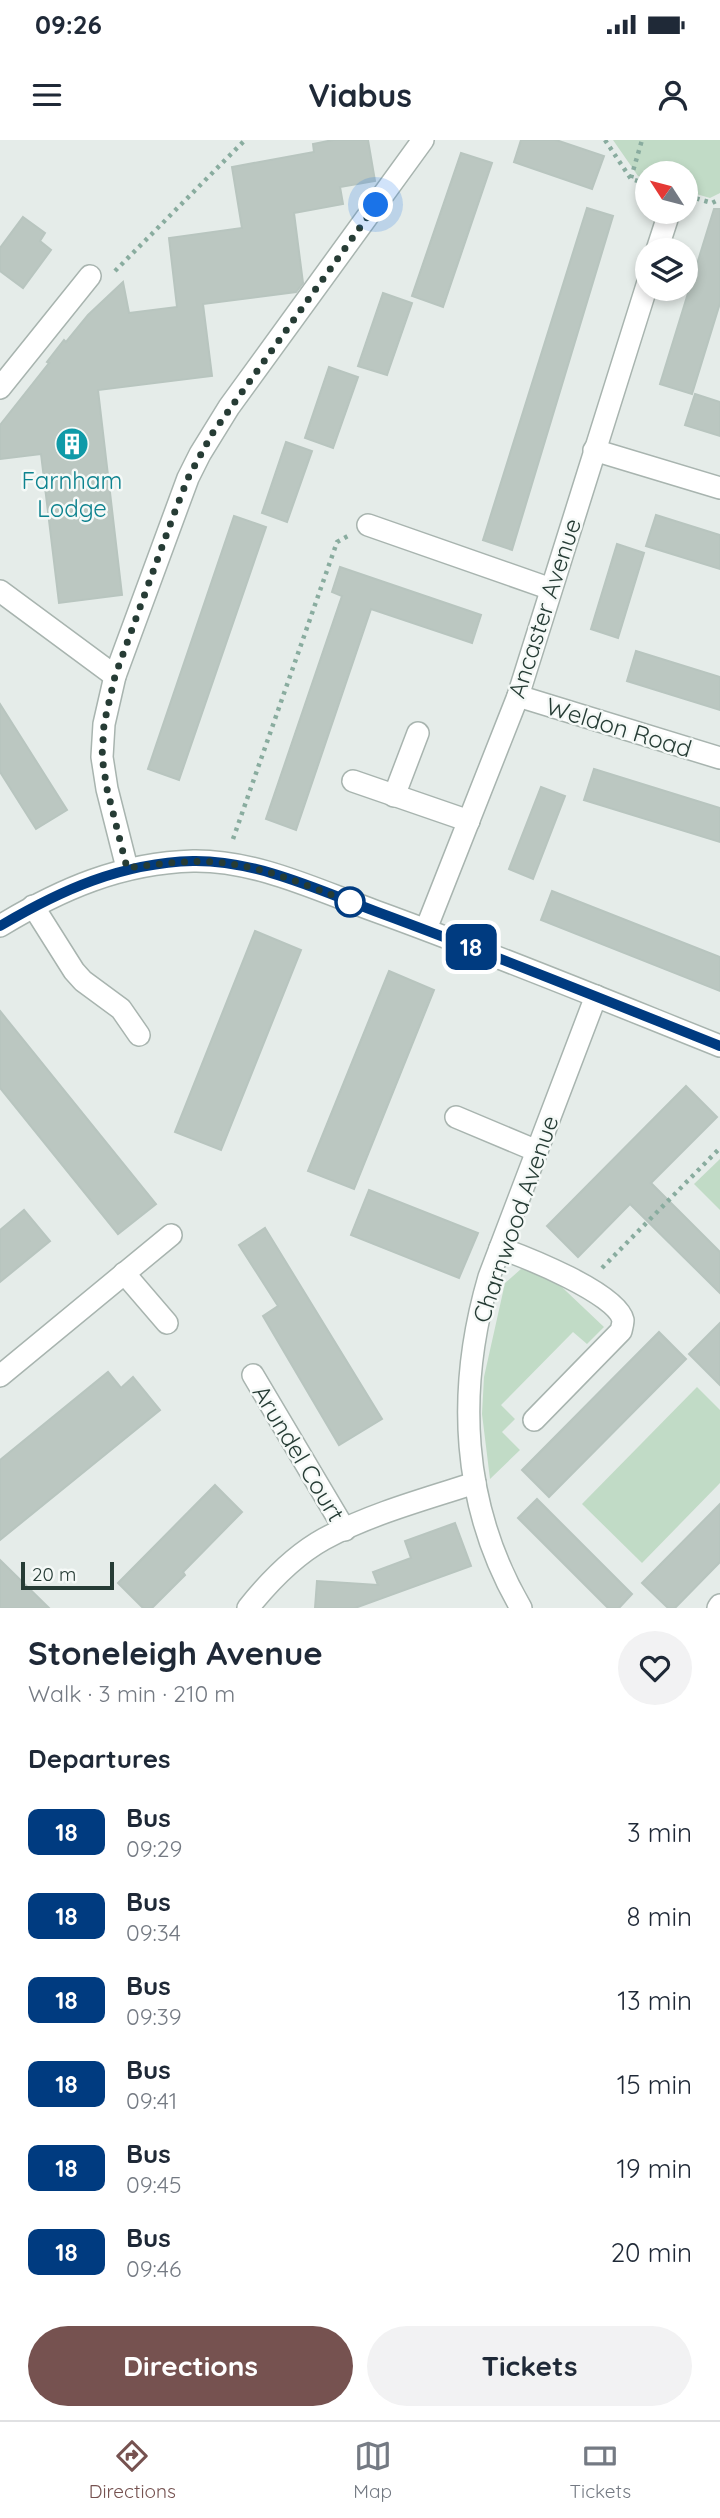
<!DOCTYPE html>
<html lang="en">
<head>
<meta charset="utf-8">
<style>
	body { margin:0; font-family:Quicksand,sans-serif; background:#f2f2f3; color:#1f2937; height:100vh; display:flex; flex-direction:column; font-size:26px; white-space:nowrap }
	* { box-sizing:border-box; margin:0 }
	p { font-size:23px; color:#747a83 }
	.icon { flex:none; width:38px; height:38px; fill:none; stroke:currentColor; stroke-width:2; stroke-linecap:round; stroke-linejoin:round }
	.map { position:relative; height:1468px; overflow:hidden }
	.details { display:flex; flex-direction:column; background:#fff; flex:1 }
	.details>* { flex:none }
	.badge { padding:0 14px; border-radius:10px; font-size:24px; line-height:46px }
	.needle { width:46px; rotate:306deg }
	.controls { position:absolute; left:635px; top:21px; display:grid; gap:14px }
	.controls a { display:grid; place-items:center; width:63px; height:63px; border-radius:50%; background:#fff; box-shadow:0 4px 10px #0003; font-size:35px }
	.scale { position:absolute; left:21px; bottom:18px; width:93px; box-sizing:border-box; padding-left:7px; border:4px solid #263c35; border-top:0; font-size:19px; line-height:24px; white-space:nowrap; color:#263c35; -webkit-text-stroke:5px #f5f9f7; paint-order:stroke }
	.you { position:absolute; width:35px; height:35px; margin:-18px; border:5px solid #fff; border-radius:50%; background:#1a73e8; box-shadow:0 0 0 10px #1a73e833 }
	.map>.badge { position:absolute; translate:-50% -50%; box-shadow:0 0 0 4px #fff }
	h2 { padding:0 28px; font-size:26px; line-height:63px }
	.round { display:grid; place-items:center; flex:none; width:74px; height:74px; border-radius:37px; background:#f2f2f3 }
	.headline { display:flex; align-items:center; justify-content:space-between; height:119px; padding:0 28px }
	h1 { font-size:33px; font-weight:700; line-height:52px }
	.button { display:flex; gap:14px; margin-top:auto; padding:14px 28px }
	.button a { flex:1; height:80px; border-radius:42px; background:#765250; color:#fff; font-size:28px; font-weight:700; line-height:80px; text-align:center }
	.button a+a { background:#f2f2f3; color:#1f2937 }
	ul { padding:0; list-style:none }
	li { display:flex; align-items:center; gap:21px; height:84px; padding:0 28px }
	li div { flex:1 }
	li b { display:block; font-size:26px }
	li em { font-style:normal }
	li .badge { min-width:77px; font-weight:700; text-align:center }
	.status { display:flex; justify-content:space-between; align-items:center; height:49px; padding:0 35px; background:#fff; direction:ltr }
	.status svg { height:19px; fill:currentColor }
	header { display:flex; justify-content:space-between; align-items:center; height:91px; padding:0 28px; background:#fff; font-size:32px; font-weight:700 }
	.dock { display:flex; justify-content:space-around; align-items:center; height:98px; border-top:2px solid #e0e1e3; background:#fff; font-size:19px; color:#747a83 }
	.dock a { display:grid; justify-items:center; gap:4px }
	.dock .current { color:#765250 }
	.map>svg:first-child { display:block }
	.green { fill:#c1dbc6 }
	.building { fill:#bbc7c1; stroke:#b8c5bf; stroke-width:2 }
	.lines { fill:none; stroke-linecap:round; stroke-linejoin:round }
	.minor-casing { stroke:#a8b4af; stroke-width:24 }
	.path { stroke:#89ac9f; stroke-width:4.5; stroke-dasharray:3.5 5; stroke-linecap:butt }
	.minor { stroke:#fff; stroke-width:21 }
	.line-casing { stroke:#fff; stroke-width:16 }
	.line { stroke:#003b80; stroke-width:10 }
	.walk { stroke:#263c35; stroke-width:7; stroke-dasharray:0 12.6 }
	.stop-dot { fill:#fff; stroke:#003b80; stroke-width:3.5 }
	.labels { text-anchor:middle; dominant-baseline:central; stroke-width:5; stroke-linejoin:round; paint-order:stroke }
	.culture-label { font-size:24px; fill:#0d838f; stroke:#f5f9f7 }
	.street-label { font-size:24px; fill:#263c35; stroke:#f5f9f7 }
</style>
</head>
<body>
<div class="status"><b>09:26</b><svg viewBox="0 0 49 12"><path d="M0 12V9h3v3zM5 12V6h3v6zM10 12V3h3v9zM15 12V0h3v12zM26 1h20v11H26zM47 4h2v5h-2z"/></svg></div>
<header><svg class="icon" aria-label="menu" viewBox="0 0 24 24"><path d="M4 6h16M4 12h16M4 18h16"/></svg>Viabus<svg class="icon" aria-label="person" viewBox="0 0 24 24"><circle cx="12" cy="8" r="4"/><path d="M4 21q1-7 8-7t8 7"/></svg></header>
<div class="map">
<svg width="720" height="1468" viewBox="0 0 720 1468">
	<rect width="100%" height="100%" fill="#e5ece9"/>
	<g class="green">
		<polygon points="613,0 720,0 720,53 710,58 686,51 686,33 648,33 647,39 638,36"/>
		<polygon points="720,1019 720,1070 694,1044"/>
		<polygon points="521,1129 547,1133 604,1187 587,1204 573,1192 501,1265 515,1279 502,1292 520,1310 490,1339 482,1274 484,1237 505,1143"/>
		<polygon points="697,1247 720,1270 720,1343 642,1423 582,1364"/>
	</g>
	<g class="building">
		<polygon points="333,0 368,0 375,41 340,47 343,64 294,73 303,143 296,152 203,164 212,236 98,250 122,455 59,463 41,314 0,319 0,285 49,223 47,222 64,200 66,202 88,175 123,142 129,173 177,167 169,98 242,88 232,27 314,12 313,4"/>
		<polygon points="521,0 556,0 604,16 592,49 514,22"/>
		<polygon points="461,13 492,23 443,167 412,156"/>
		<polygon points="587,68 613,76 512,410 483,400"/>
		<polygon points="714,69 720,69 720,163 692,254 660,244"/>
		<polygon points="23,77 45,93 40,101 51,110 23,148 0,131 0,108"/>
		<polygon points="383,153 412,163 387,235 358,226"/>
		<polygon points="329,227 358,237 333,308 305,298"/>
		<polygon points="695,254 720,262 720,296 685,285"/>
		<polygon points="286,302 312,311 287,382 262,373"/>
		<polygon points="656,375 720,395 720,429 646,406"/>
		<polygon points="234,376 266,387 179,640 148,629"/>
		<polygon points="617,404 644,413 618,498 591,489"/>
		<polygon points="340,427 481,475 472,503 371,469 296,690 266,679 342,456 332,452"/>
		<polygon points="636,511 720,537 720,570 627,541"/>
		<polygon points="0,564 67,670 36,689 0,632"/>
		<polygon points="594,629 720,668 720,702 584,660"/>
		<polygon points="541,647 565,656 533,739 509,729"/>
		<polygon points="552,751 720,817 720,851 541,780"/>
		<polygon points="255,791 301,810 221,1010 175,992"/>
		<polygon points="389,831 434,850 354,1049 308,1031"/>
		<polygon points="0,871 156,1064 118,1094 0,948"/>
		<polygon points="686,946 717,977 651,1043 720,1112 720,1153 630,1064 578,1117 547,1086"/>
		<polygon points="369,1050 478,1093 459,1138 351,1095"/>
		<polygon points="24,1070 50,1101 0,1142 0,1090"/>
		<polygon points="265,1088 382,1279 339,1305 263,1176 278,1166 239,1105"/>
		<polygon points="720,1183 720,1245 689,1214"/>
		<polygon points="659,1192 686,1219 549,1357 522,1330"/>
		<polygon points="108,1232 121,1248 133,1237 160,1270 0,1400 0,1320"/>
		<polygon points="215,1345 242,1372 183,1432 185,1435 152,1468 143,1468 118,1443"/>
		<polygon points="537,1359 632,1454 619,1468 608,1468 518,1378"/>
		<polygon points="720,1364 720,1422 675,1468 668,1468 642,1443"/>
		<polygon points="455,1383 471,1426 355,1468 315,1468 317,1441 378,1445 373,1432 411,1418 405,1401"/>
		<polygon points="0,1420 49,1468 0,1468"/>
	</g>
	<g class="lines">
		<defs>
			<g id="minor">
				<polyline points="657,110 669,73"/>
				<polyline points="0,248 90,136"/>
				<polyline points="594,310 720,348"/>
				<polyline points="368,385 551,449"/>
				<polyline points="0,451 115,536"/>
				<polyline points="518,556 720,618"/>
				<polyline points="353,641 469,681"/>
				<polyline points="394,656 418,593"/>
				<polyline points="127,728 107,649 102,617 104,584 115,536 188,338 200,314 229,267 423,0"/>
				<polyline points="33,766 74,831 83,841 121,869 139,895"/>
				<path d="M0 786C61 749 121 723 193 721 256 720 317 750 375 771 491 813 605 860 720 906"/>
				<polyline points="426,789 518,556 648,142"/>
				<polyline points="456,977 537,1011"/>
				<path d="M500 1108C525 1117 617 1153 623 1180 623 1183 622 1187 621 1191L534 1280"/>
				<polyline points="124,1133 167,1183"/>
				<polyline points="253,1235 345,1390"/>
				<polyline points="0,1236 171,1095"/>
				<path d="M248 1468C268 1443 295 1415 324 1399 370 1374 425 1359 475 1343"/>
				<path d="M521 1468C461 1365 456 1250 489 1137L596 856"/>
				<polyline points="718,1468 720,1465"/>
			</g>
		</defs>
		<use href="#minor" class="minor-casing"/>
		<g class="path">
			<polyline points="605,0 631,39 648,44"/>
			<polyline points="631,38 642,0"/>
			<polyline points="688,56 712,63 720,59"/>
			<polyline points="115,131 245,0"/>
			<polyline points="233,699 337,402 348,396"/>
			<polyline points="602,1128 720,1008"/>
		</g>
		<use href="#minor" class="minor"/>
	</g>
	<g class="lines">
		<defs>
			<path id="line" d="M0 786C61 750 121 723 193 721 257 720 321 751 380 773 494 815 607 861 720 906"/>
		</defs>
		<use href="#line" class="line-casing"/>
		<use href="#line" class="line"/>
		<path class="walk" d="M350 762 358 765C315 749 270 728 224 723 192 719 159 724 127 728L107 649 102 617 104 584 115 536 174 374 188 338 212 294 376 65"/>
	</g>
	<defs>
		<symbol id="building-disc" viewBox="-11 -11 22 22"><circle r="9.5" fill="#0f9aa8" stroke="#f5f9f7"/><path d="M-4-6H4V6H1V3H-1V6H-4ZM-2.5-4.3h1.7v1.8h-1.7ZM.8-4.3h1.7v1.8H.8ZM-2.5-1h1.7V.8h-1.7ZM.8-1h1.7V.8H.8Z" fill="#fff"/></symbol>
	</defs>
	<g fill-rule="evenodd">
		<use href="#building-disc" x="53" y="285" width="38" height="38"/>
	</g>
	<circle class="stop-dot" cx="350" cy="762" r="14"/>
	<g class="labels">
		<g class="culture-label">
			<text x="72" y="340">Farnham<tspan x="72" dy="28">Lodge</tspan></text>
		</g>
		<g class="street-label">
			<text transform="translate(544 468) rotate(-72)">Ancaster Avenue</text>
			<text transform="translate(619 587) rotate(17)">Weldon Road</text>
			<text transform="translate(515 1079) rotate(-71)">Charnwood Avenue</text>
			<text transform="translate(299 1313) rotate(59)">Arundel Court</text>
		</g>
	</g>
</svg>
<div class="controls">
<a><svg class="needle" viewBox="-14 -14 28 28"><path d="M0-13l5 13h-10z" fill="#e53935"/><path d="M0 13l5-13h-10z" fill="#747a83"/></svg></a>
<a><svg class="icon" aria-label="layers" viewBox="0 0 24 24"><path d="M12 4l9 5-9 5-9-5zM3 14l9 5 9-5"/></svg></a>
</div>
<div class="scale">20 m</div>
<div class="you" style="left:376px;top:65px"></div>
<b class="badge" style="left:471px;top:807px;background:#003b80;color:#fff">18</b>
</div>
<section class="details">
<div class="headline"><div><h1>Stoneleigh Avenue</h1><p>Walk · 3 min · 210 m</p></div><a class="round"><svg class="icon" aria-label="heart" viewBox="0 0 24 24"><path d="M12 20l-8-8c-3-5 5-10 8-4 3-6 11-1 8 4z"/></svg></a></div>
<h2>Departures</h2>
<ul>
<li><span class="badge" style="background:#003b80;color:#fff">18</span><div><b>Bus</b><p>09:29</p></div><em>3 min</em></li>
<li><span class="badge" style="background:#003b80;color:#fff">18</span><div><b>Bus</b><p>09:34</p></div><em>8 min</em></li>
<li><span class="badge" style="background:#003b80;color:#fff">18</span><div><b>Bus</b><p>09:39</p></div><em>13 min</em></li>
<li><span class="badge" style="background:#003b80;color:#fff">18</span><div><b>Bus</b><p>09:41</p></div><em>15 min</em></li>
<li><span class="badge" style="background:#003b80;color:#fff">18</span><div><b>Bus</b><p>09:45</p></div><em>19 min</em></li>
<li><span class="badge" style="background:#003b80;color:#fff">18</span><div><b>Bus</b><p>09:46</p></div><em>20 min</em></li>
</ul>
<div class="button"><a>Directions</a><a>Tickets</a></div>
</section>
<nav class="dock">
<a class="current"><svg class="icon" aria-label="directions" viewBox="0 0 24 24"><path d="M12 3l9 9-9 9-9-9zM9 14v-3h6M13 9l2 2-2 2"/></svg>Directions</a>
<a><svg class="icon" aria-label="map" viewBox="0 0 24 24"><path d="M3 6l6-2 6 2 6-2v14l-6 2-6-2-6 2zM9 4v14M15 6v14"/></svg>Map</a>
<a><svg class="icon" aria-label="tickets" viewBox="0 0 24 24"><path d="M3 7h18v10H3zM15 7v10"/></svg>Tickets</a>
</nav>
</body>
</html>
